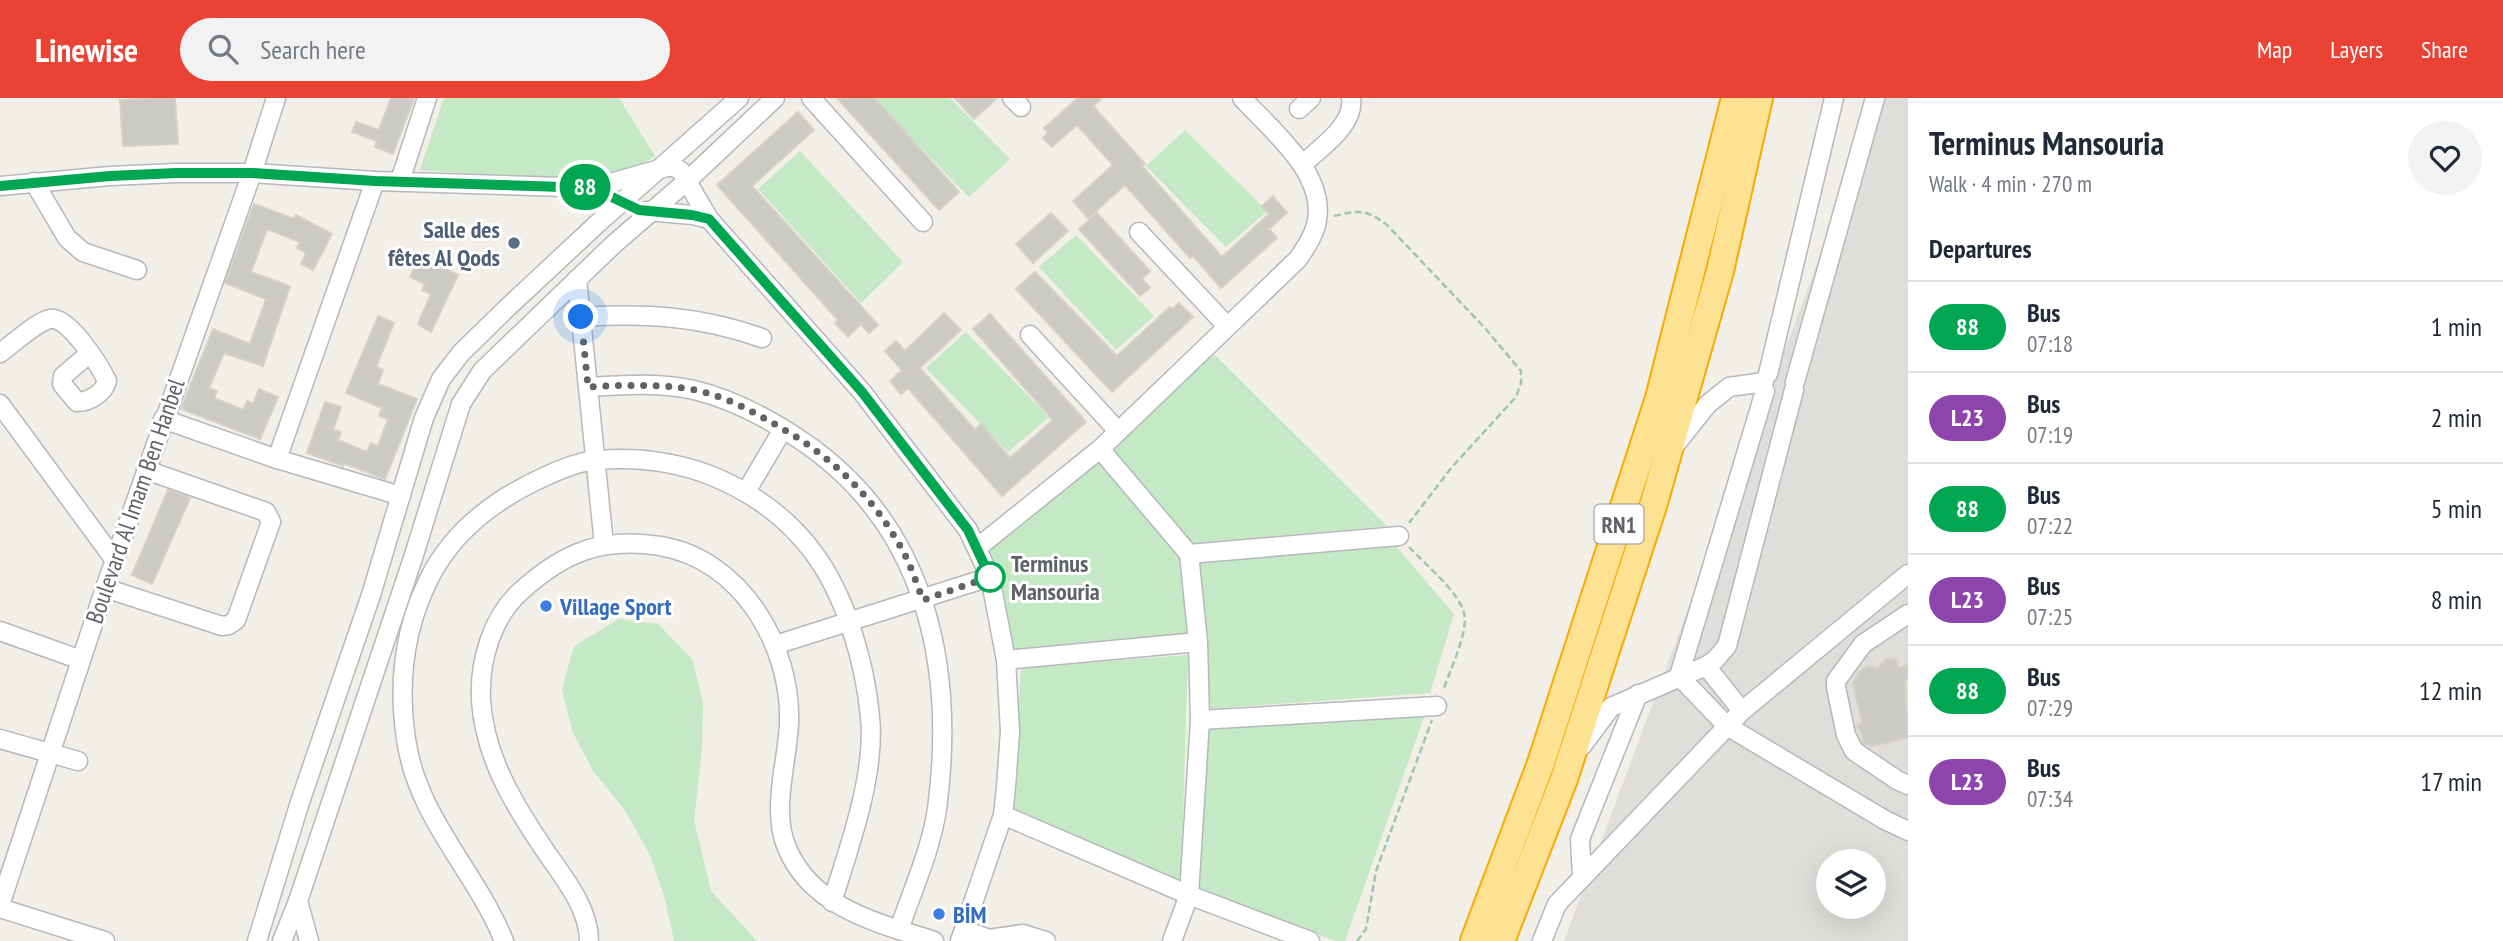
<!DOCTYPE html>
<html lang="en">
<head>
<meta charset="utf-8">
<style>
	body { margin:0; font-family:"PT Sans Narrow",sans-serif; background:#f2f2f3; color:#1f2937; height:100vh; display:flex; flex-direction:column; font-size:26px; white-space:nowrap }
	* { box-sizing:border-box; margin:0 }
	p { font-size:23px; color:#747a83 }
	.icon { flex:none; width:38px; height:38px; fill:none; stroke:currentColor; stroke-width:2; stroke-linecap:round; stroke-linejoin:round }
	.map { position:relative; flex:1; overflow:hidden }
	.side { display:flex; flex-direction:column; background:#fff; width:595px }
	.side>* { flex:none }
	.badge { padding:0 14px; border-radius:23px; font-size:24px; line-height:46px }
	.tools { position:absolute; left:1816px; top:751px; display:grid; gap:14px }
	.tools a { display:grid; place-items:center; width:70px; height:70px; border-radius:50%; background:#fff; box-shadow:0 7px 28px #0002; font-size:35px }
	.you { position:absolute; width:35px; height:35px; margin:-18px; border:5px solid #fff; border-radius:50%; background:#1a73e8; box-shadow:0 0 0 10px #1a73e833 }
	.map>.badge { position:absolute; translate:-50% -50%; box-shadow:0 0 0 4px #fff }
	h2 { padding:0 21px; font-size:26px; line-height:63px }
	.round { display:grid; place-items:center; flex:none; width:74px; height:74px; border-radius:37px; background:#f2f2f3 }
	.overview { display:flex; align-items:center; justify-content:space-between; height:119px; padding:0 21px }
	h1 { font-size:33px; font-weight:600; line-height:52px }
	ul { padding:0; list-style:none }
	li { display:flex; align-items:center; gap:21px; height:91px; padding:0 21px; border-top:2px solid #e0e1e3 }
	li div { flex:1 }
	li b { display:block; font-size:26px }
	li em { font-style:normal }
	li .badge { min-width:77px; font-weight:700; text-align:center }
	header { display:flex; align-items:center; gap:42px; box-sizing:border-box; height:98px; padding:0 35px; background:#ea4335; color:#fff }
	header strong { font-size:33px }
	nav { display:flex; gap:38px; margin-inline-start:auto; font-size:24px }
	.search { width:490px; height:63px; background:#f2f2f3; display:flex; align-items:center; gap:18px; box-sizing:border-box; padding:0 24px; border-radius:38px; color:#747a83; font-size:26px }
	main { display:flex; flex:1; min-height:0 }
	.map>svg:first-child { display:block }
	.industrial { fill:#e0deda; fill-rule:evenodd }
	.green { fill:#c5e8c5 }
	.building { fill:#cccac5; stroke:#d6d1c6; stroke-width:2 }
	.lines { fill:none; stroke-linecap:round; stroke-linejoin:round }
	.minor-casing { stroke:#b5b8bc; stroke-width:21 }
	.highway-casing { stroke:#f9ab00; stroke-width:30 }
	.path { stroke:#9cc7a9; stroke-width:2.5; stroke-dasharray:7 3.5; stroke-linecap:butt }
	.minor { stroke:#fff; stroke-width:18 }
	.highway { stroke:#fde293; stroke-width:26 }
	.line-casing { stroke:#fff; stroke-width:16 }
	.line { stroke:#00a651; stroke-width:10 }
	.walk { stroke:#5f6368; stroke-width:7; stroke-dasharray:0 12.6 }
	.service-dot { fill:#5c6f8a; stroke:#fff; stroke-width:2.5 }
	.stop-dot { fill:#fff; stroke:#00a651; stroke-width:3.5 }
	.shop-dot { fill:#3f7fe0; stroke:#fff; stroke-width:2.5 }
	.labels { text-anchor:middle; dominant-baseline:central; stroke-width:6; stroke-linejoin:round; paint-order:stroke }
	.shield { fill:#fff; stroke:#8f9295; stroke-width:2 }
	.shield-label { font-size:23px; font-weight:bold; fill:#5f6368 }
	.service-label { font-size:24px; font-weight:bold; fill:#4e5e75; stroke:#fff; text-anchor:end }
	.street-label { font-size:24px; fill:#5f6368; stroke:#fff }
	.stop-label { font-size:24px; font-weight:bold; fill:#5f6368; stroke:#fff; text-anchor:start }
	.shop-label { font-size:24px; font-weight:bold; fill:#366cbe; stroke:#fff; text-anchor:start }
</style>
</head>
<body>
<header>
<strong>Linewise</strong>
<div class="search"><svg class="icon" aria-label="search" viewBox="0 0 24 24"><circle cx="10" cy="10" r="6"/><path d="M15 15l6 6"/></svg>Search here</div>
<nav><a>Map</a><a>Layers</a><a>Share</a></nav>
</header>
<main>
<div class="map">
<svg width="1908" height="843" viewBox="0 0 1908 843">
	<rect width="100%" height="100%" fill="#f1efe8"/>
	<path class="industrial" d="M1879 0H1908V843H1564ZM1829 763H1874V808H1829Z"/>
	<g class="green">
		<polygon points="444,0 619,0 655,58 608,86 420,72"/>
		<polygon points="872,0 950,0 1010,61 969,99"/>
		<polygon points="1185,32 1267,113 1226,149 1146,68"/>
		<polygon points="800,53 903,164 861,205 758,91"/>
		<polygon points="1076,137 1154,218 1116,252 1039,169"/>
		<polygon points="966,234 1049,319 1008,354 926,270"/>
		<polygon points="1212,254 1387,428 1193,446 1112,350"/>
		<polygon points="1105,356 1179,458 1188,536 1016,553 979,455"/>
		<polygon points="1395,447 1454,516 1430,595 1207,611 1198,465"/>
		<polygon points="619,521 658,526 692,561 703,604 702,651 694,722 711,793 757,843 674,843 665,801 650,757 624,711 594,674 573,635 562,591 574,548"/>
		<polygon points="1188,557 1181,783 1012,712 1021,570"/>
		<polygon points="1425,616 1345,843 1336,843 1196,790 1206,630"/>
	</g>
	<g class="building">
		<polygon points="152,0 175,0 178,46 123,48 120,2"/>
		<polygon points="391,0 414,0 393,56 375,49 377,43 352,34 356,24 379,32"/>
		<polygon points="837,0 874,0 959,94 939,112"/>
		<polygon points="955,0 997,0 974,21"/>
		<polygon points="1078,0 1102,0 1093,8 1145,66 1142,68 1222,159 1269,116 1262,108 1273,98 1287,115 1269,131 1277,140 1221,190 1193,158 1190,160 1125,87 1088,120 1073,103 1113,67 1077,27 1052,49 1043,40 1048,35 1044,30"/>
		<polygon points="798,14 814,32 752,88 878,227 869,235 861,226 848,239 835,225 838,222 717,87"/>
		<polygon points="254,106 294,121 296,117 332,136 313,172 301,166 306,155 297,150 300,144 267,131 251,174 290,188 263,268 224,255 209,290 217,293 214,300 243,312 247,303 253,306 259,291 278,299 260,341 181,311 213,231 250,246 266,201 225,185"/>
		<polygon points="1051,115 1068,133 1033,165 1016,146"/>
		<polygon points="1097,115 1150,173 1142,181 1150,190 1140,198 1079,131"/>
		<polygon points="420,159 458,177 431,234 418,226 431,196 422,192 425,186 410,179"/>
		<polygon points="1035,174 1117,258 1170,209 1172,211 1179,205 1193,219 1112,294 1016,191"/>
		<polygon points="944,215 961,232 920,270 975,332 981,326 1010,360 1053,322 973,231 990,216 1086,324 1002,398 908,290 901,296 890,283 902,272 885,253 896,243 905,253"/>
		<polygon points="378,218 394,225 376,269 383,272 378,286 417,301 385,381 343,365 343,368 307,355 325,304 341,309 333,332 341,334 338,342 367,354 371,345 378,348 388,321 379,318 382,310 346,295"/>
		<polygon points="168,392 190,400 152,486 132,477"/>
		<polygon points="1886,561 1896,561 1899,570 1907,567 1908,578 1905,584 1908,640 1872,648 1863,645 1862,634 1856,628 1862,624 1853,585 1860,573 1868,568 1878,570"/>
	</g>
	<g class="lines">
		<defs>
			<g id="minor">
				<polyline points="811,0 923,124"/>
				<polyline points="1012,0 1021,9"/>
				<polyline points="1299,11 1311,0"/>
				<path d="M1303 66C1321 49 1355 27 1351 0"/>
				<polyline points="400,83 427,0"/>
				<polyline points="34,84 67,140 83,154 137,172"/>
				<polyline points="0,88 110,78 176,75 252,75 375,83 593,90 667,69 674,69 681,73 709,121 862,294 968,432 990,479 1006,562 1010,633 1006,689 1003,717 960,843"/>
				<polyline points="647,113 693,117 709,121"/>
				<polyline points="1139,134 1227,228"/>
				<polyline points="577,181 604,447"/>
				<path d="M581 219C646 215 700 218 762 240"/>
				<polyline points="1030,237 1118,333"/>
				<path d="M0 255C13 246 36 224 50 221 68 217 100 268 107 283 104 295 89 304 77 304L62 286 63 278 90 255"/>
				<polyline points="1768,276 1834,0"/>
				<polyline points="1795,284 1875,0"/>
				<path d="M588 289C623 287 659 284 694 292 732 301 766 319 799 341 926 425 956 567 937 711 931 752 912 793 899 832"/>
				<polyline points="1765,293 1679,578 1727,628 1885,722 1908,733"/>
				<polyline points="0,306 114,461"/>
				<polyline points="163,321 277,361 401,398"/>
				<polyline points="1676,346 1708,306 1729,289 1764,284"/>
				<polyline points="1100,351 1189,456 1198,544 1200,622 1189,797 1172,843"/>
				<polyline points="277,361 375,83"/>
				<polyline points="746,394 783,331"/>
				<path d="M977 450 1100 351 1298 161C1306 149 1315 136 1317 122 1325 74 1271 32 1242 0"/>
				<polyline points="1189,456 1399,438"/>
				<polyline points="105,490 222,528 229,527 236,522 271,424 266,414 146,372"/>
				<polyline points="1908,516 1863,546 1836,583 1836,589 1846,637 1854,653 1897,682 1908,687"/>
				<polyline points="0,533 81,562"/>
				<polyline points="775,547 990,479"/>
				<polyline points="1006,562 1198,544"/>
				<polyline points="1706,568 1742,613"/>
				<polyline points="1200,622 1437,608"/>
				<polyline points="0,641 78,663"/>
				<polyline points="1582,648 1611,609 1706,568 1715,562 1727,548 1794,292"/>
				<polyline points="1003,717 1189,797 1310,843"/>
				<polyline points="1582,780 1580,741 1638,596"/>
				<polyline points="298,803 309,843"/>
				<polyline points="0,807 105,490 252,75 276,0"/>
				<polyline points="0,810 105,843"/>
				<polyline points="964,832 989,841 1023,836 1046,843"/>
				<polyline points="257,843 300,704 371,497 424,320 441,281 461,255 507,210 597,126 739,0"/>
				<polyline points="282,843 298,803 413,460 461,306 482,273 614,146 687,83 775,0"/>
				<path d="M504 843C476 773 417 720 406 641 398 587 404 531 429 481 453 432 497 400 546 378 562 371 580 363 598 362 636 359 676 364 712 378 751 394 787 419 813 454 846 498 865 565 870 619 876 676 849 750 832 804"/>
				<path d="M589 843C589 806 557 772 538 742 510 700 484 654 481 602 479 563 492 519 521 493 564 454 602 439 660 448 741 461 792 548 789 626 787 666 771 713 787 750 812 810 878 825 934 843"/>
				<polyline points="1542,843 1557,806 1742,613 1908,476"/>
			</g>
			<g id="highway">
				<polyline points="1474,843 1541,665 1659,300 1735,0"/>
				<polyline points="1501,843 1564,681 1653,408 1720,173 1759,0"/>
			</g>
		</defs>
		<use href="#minor" class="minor-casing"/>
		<use href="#highway" class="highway-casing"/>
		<g class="path">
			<path d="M1334 118C1359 112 1366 111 1387 127L1484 229 1521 273V285L1516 299 1452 369 1409 425"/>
			<path d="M1409 449C1425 466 1459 494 1464 515 1469 534 1449 574 1443 593"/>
			<polyline points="1357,843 1366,831 1376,773 1432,622"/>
		</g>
		<use href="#minor" class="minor"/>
		<use href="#highway" class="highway"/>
	</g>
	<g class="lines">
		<defs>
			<polyline id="line" points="0,88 110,78 176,75 252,75 375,83 593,90 639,112 692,117 709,121 862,294 968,432 990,479"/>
		</defs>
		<use href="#line" class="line-casing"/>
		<use href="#line" class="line"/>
		<path class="walk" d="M581 219 588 289C622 287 656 286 690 291 724 297 754 314 783 331 835 361 877 403 905 457 912 471 917 487 923 502L990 479"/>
	</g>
	<circle class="service-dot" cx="514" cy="145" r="7"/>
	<circle class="stop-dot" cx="990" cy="479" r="14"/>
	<g class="shop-dot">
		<circle cx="546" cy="508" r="7"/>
		<circle cx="939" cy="816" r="7"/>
	</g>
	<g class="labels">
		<rect class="shield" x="1594.5" y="406.5" width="49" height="39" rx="5"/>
		<g class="shield-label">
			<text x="1619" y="426">RN1</text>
		</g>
		<g class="service-label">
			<text x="500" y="131">Salle des<tspan x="500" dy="28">fêtes Al Qods</tspan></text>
		</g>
		<g class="street-label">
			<text transform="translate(135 403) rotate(-71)">Boulevard Al Imam Ben Hanbel</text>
		</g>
		<g class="stop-label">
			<text x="1011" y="465">Terminus<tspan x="1011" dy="28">Mansouria</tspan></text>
		</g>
		<g class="shop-label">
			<text x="560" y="508">Village Sport</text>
			<text x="953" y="816">BİM</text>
		</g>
	</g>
</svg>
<div class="tools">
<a><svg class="icon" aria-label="layers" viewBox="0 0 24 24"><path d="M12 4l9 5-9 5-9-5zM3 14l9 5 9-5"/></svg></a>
</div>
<div class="you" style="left:581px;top:219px"></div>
<b class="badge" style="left:585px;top:89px;background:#00a651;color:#fff">88</b>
</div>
<section class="side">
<div class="overview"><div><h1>Terminus Mansouria</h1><p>Walk · 4 min · 270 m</p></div><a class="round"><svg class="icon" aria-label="heart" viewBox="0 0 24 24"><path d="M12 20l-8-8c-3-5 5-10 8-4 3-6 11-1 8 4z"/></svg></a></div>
<h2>Departures</h2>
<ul>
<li><span class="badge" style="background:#00a651;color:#fff">88</span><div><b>Bus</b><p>07:18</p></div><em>1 min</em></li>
<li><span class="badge" style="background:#8e44ad;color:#fff">L23</span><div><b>Bus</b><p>07:19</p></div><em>2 min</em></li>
<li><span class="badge" style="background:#00a651;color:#fff">88</span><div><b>Bus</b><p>07:22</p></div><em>5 min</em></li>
<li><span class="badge" style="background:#8e44ad;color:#fff">L23</span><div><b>Bus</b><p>07:25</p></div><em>8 min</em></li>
<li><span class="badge" style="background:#00a651;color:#fff">88</span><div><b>Bus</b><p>07:29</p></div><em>12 min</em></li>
<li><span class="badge" style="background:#8e44ad;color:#fff">L23</span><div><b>Bus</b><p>07:34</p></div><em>17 min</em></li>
</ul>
</section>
</main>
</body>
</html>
